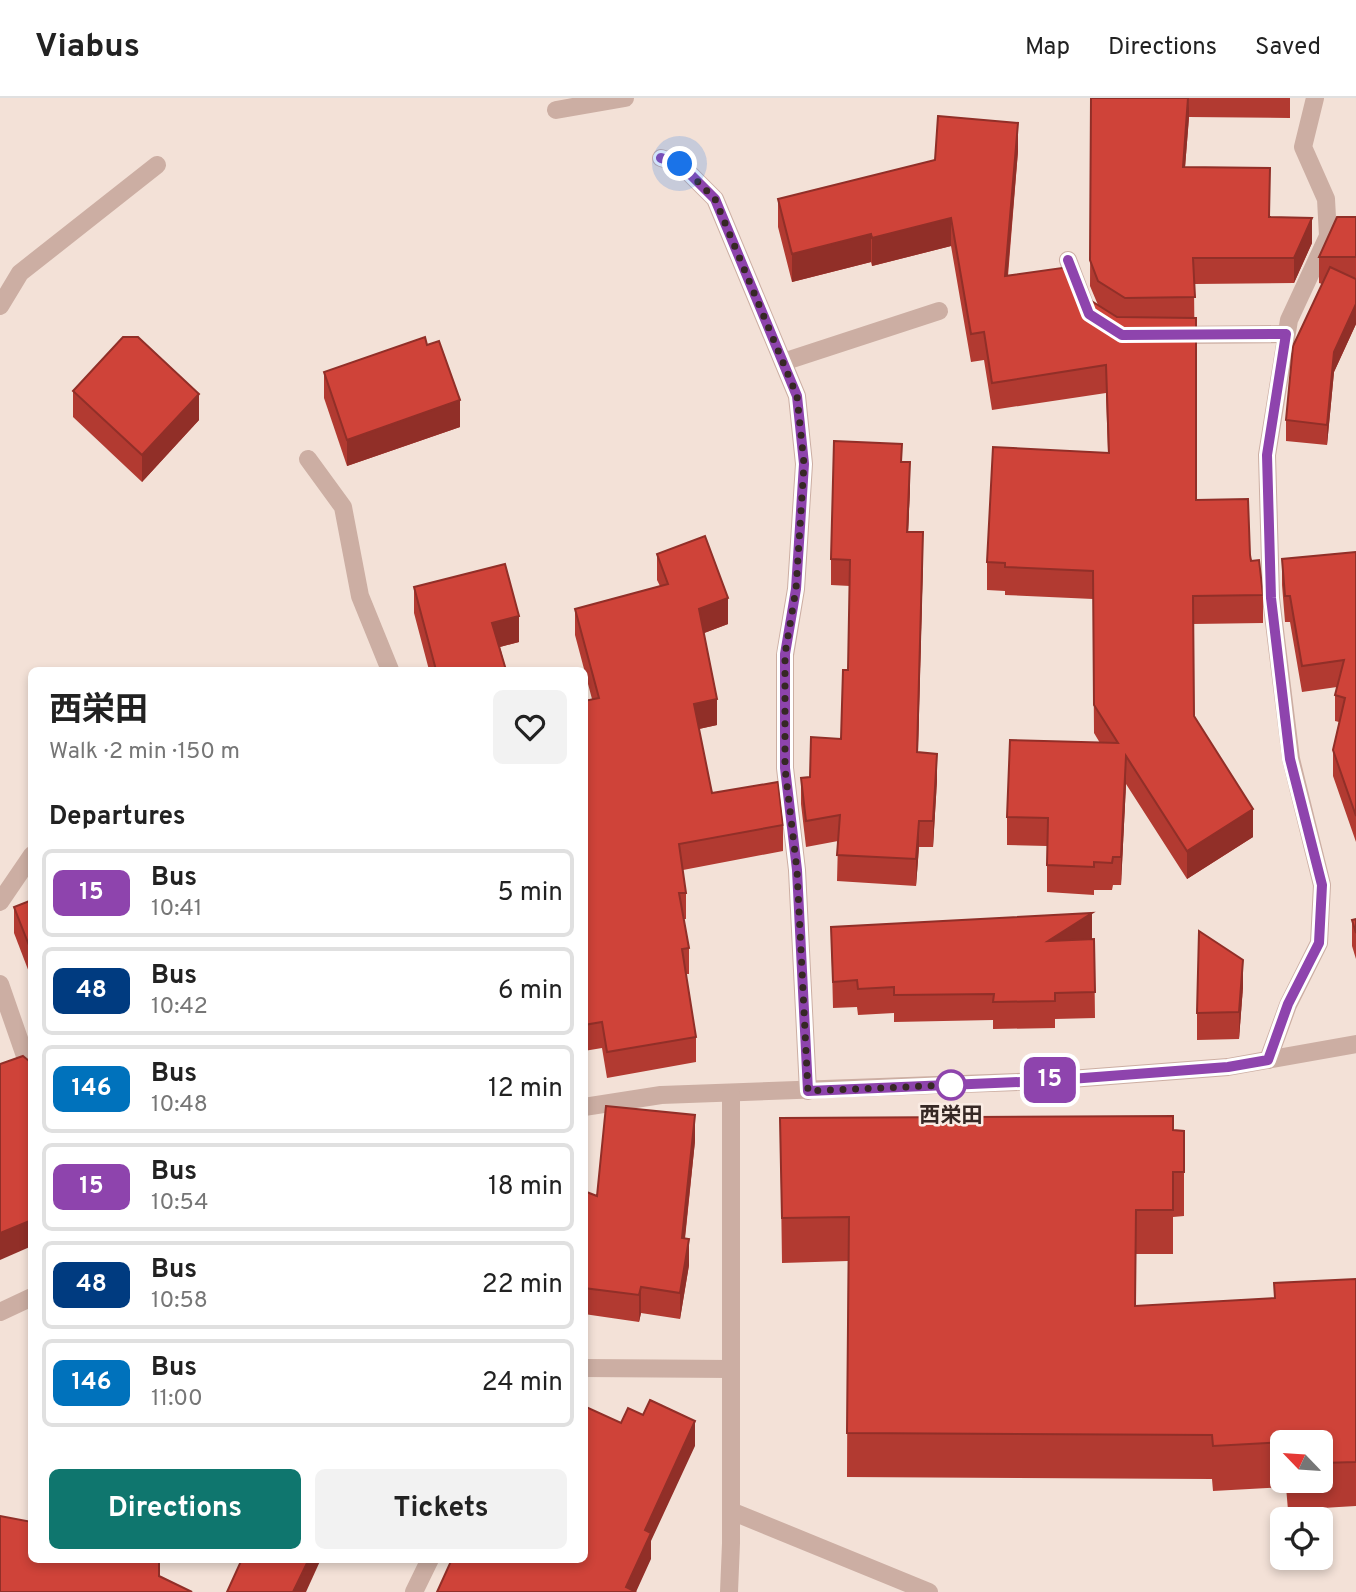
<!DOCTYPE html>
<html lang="en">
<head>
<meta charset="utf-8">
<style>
	body { margin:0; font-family:Overpass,"Noto Sans JP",sans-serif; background:#f2f2f2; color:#222; height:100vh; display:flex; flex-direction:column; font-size:26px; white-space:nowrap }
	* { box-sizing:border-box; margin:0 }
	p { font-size:23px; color:#767676 }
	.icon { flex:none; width:38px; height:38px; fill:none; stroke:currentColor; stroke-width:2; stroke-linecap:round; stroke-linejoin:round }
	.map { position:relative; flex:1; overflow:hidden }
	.side { position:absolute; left:28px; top:569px; width:560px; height:896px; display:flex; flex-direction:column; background:#fff; border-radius:10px; box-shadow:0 4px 10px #0003 }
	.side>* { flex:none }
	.badge { padding:0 14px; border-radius:10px; font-size:24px; line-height:46px }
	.needle { width:46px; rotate:295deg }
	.tools { position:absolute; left:1270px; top:1332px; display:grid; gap:14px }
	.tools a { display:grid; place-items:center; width:63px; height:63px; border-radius:10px; background:#fff; box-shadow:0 4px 10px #0003; font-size:35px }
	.you { position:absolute; width:35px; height:35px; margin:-18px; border:5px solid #fff; border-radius:50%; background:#1a73e8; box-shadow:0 0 0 10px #1a73e833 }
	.map>.badge { position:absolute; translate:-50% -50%; box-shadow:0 0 0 4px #fff }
	h2 { padding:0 21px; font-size:26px; line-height:63px }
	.round { display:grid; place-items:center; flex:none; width:74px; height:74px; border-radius:10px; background:#f2f2f2 }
	.head { display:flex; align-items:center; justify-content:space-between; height:119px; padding:0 21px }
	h1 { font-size:33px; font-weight:700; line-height:52px }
	.action { display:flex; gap:14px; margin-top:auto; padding:14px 21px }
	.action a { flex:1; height:80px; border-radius:10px; background:#0f766e; color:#fff; font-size:28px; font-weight:700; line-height:80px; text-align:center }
	.action a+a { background:#f2f2f2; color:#222 }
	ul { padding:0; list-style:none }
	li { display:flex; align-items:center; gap:21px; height:88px; margin:0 14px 10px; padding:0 7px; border:4px solid #e0e0e0; border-radius:10px }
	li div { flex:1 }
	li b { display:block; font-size:26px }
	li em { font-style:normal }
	li .badge { min-width:77px; font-weight:700; text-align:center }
	header { display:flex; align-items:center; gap:42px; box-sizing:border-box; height:98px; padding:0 35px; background:#fff; border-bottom:2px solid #e0e0e0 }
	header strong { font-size:33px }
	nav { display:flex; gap:38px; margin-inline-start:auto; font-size:24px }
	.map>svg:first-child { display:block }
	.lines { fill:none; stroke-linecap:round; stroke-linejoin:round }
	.minor { stroke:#ccaea3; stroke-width:18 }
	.wall { fill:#b23a31; fill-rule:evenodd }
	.shaded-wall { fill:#912f28 }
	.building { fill:#cf4339; stroke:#912f28; stroke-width:2 }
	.line-casing { stroke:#fff; stroke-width:16 }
	.line { stroke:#8e44ad; stroke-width:10 }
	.walk { stroke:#362825; stroke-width:7; stroke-dasharray:0 12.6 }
	.stop-dot { fill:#fff; stroke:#8e44ad; stroke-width:3.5 }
	.labels { text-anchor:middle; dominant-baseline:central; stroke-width:5; stroke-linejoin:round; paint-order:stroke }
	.stop-label { font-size:21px; font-weight:bold; fill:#362825; stroke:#faece4 }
</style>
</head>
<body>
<header>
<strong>Viabus</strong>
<nav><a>Map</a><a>Directions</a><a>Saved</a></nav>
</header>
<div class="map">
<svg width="1356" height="1494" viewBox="0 0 1356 1494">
	<rect width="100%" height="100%" fill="#f3e1d7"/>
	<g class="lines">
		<g class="minor">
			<polyline points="556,12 625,0"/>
			<polyline points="661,60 680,66 715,101 797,298 804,366 796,491 785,557 785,670 797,772 808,993"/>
			<polyline points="1068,162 1085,207"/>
			<polyline points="0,208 20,175 157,67"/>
			<polyline points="1174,237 1286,236"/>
			<polyline points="783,264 939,213"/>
			<polyline points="308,361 343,409 360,498 390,572"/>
			<polyline points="0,804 32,757"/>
			<polyline points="0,886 32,978"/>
			<polyline points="1268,962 1288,907 1319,845 1322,787 1291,661 1271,500 1267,357 1289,222 1328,138 1326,101 1303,49 1315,0"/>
			<polyline points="584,1009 661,997 1044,983 1228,969 1356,946"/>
			<polyline points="0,1214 32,1199"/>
			<polyline points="584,1270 731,1271"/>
			<polyline points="731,1413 929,1494"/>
			<polyline points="414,1494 430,1461"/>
			<polyline points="729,1494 731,1445 731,996"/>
		</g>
	</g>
	<g class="wall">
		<polygon points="1091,0 1290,0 1290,20 1189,19 1185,69 1312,145 1294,185 1194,186 1196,402 1250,457 1263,497 1263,525 1193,526 1194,618 1253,739 1187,781 1126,686 1121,787 1113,787 1112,792 1094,792 1094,797 1047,794 1047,748 1007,747 1007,719 1100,645 1094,635 1093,501 1005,497 1005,493 987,492 987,464 1108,355 1106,295 992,312 984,262 971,264 951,148 872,168 871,164 792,184 778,129 778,101 1018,53 1008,178 1082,197 1098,207 1090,188"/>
		<polygon points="1356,119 1356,226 1334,274 1327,347 1286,343 1286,322 1322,186 1319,185 1319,159"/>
		<polygon points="324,274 460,329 347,368 324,300"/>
		<polygon points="73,293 199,322 142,384 73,319"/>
		<polygon points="902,364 910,390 908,434 923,460 918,655 937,682 933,749 919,749 916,788 837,783 838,743 806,749 801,706 801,680 810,679 841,641 848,572 850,488 831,487 831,461"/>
		<polygon points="1356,454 1356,744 1333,678 1333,652 1339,624 1335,623 1335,597 1337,589 1302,594 1290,524 1285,524 1282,487 1282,461"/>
		<polygon points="657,456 728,526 704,535 717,627 699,631 712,695 783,727 783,753 683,772 686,795 686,821 684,821 689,850 689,876 686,876 696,939 696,964 607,980 602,950 584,953 584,603 592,601 575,537 575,511 660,488 657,482"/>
		<polygon points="414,489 519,544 500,549 506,572 429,572 414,515"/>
		<polygon points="32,802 32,882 14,835 14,809"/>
		<polygon points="1356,821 1356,861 1352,848 1352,822"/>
		<polygon points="831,829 1094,841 1095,920 1055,921 1055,930 993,931 993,922 894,924 894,915 858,917 857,909 833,910"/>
		<polygon points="1243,889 1239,941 1197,942 1197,915"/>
		<path d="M780 1020 1184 1033V1118L1173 1119V1156H1136V1208L1274 1200V1185L1356 1181V1408L1288 1412 1286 1389 1213 1393 1212 1381 847 1379 848 1163 782 1165ZM1283 1344H1321V1382H1283Z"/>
		<polygon points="695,1043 685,1141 689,1167 680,1221 641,1215 639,1224 584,1216 584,1093 597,1098"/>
	</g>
	<g class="shaded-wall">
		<polygon points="1189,0 1189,19 1183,95 1183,69"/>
		<polygon points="1018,25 1018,53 1005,206 1005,178"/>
		<polygon points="951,120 951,148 872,168 872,140"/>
		<polygon points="1312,120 1312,145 1294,185 1294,160"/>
		<polygon points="871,136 871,164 792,184 792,156"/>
		<polygon points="1356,206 1356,226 1334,274 1327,347 1327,327 1334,254"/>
		<polygon points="199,296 199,322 142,384 142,357"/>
		<polygon points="460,302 460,329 347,368 347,342"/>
		<polygon points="910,364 910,390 907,460 907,434"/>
		<polygon points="923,434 923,460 917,681 917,654"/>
		<polygon points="728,500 728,526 699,537 699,511"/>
		<polygon points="519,518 519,544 492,551 492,525"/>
		<polygon points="717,601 717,627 694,632 694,606"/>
		<polygon points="937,656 937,682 933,749 933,723"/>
		<polygon points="1126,658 1126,686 1121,787 1121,759"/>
		<polygon points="1253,711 1253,739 1187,781 1187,753"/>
		<polygon points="919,723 919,749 916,788 916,761"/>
		<polygon points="1092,815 1092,842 1048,843"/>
		<polygon points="1243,862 1243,889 1239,941 1239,914"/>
		<polygon points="695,1017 695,1043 682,1166 682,1140"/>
		<polygon points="32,1122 32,1148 0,1162 0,1135"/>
		<polygon points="689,1141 689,1167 680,1221 680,1195"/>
		<polygon points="641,1189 641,1215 639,1224 639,1197"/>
		<polygon points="695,1323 695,1348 651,1443 651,1461 636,1494 626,1489 645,1432"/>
		<polygon points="309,1461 321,1461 306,1494 293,1494"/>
	</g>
	<g class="building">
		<polygon points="1091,0 1188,0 1183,69 1270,70 1269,119 1312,120 1294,160 1193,160 1195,199 1125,200 1098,183 1090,162"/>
		<polygon points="938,18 1018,25 1005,178 1069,169 1082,197 1117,219 1196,220 1196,402 1248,401 1250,457 1251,463 1259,462 1263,497 1193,498 1194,618 1253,711 1187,753 1126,658 1121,759 1113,759 1112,765 1094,764 1094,769 1047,767 1048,720 1007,719 1010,642 1118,645 1094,607 1093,473 1005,469 1005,465 987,464 993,349 1109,355 1106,267 992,285 984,234 971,236 951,120 872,140 871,136 792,156 778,101 935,62"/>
		<polygon points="1337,119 1356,119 1356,159 1319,159"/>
		<polygon points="1330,169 1356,181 1356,206 1334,254 1327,327 1286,322 1293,248"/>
		<polygon points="123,239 138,239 199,296 142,357 73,293"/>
		<polygon points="425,239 427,247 439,243 460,302 347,342 324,274"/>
		<polygon points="834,343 902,346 901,364 910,364 907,434 923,434 917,654 937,656 933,723 919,723 916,761 837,757 840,717 806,723 801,680 810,679 811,639 841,641 843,572 848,572 850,462 831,461"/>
		<polygon points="705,438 728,500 699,511 717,601 694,606 712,695 778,684 783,727 679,746 686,795 679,795 689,850 682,851 696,939 607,954 602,924 584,927 584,603 599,600 575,511 668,486 657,456"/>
		<polygon points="1356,454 1356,718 1333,652 1345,600 1335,597 1344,562 1302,568 1290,498 1285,498 1282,461"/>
		<polygon points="505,466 519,518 492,525 506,572 436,572 414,489"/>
		<polygon points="32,802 32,855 14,809"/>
		<polygon points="1092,815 1048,843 1094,841 1095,894 1055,895 1055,903 993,904 994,896 894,897 894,889 858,891 857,882 833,884 831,829"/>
		<polygon points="1356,821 1356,835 1352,822"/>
		<polygon points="1199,833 1243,862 1239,914 1197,915"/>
		<polygon points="23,958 29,963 32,962 32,1122 0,1135 0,966"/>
		<polygon points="606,1008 695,1017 682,1140 689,1141 680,1195 641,1189 639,1197 584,1190 584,1093 597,1098"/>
		<polygon points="1173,1018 1173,1032 1184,1033 1184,1074 1173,1074 1173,1112 1136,1112 1135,1208 1275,1200 1274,1185 1356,1181 1356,1364 1321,1365 1321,1344 1283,1344 1213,1348 1212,1337 847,1335 849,1119 782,1120 780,1020"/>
		<polygon points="650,1302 695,1323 645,1432 651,1435 626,1489 636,1494 437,1494 452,1461 584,1461 584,1308 621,1325 628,1310 643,1317"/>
		<polygon points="0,1418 32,1424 32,1461 159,1461 159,1478 192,1494 0,1494"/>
		<polygon points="242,1461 309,1461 293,1494 227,1494"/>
	</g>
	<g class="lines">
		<defs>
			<polyline id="line" points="661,60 680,66 715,101 797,298 804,366 796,491 785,556 785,670 797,772 808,993 1044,983 1228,969 1268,962 1288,906 1319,845 1322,787 1290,661 1271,500 1267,357 1286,236 1122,237 1089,216 1068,162"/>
		</defs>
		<use href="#line" class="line-casing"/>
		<use href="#line" class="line"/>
		<polyline class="walk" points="680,66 715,101 797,298 804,366 796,491 785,556 785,670 797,772 808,993 951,987"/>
	</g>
	<circle class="stop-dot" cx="951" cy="987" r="14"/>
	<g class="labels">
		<g class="stop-label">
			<text x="951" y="1018">西栄田</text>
		</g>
	</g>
</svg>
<div class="tools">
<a><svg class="needle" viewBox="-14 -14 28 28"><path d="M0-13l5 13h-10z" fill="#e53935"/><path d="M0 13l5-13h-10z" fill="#767676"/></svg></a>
<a><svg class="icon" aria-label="locate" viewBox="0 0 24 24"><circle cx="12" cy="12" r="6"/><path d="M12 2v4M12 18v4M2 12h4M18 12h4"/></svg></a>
</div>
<div class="you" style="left:680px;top:66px"></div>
<b class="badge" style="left:1050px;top:982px;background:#8e44ad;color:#fff">15</b>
<section class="side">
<div class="head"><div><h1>西栄田</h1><p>Walk · 2 min · 150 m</p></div><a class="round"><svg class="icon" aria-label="heart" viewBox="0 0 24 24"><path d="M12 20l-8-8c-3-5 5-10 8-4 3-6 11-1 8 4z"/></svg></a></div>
<h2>Departures</h2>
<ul>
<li><span class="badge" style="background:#8e44ad;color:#fff">15</span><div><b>Bus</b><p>10:41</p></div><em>5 min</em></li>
<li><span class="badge" style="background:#003b80;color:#fff">48</span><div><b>Bus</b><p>10:42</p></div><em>6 min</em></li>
<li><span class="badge" style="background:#0072bc;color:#fff">146</span><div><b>Bus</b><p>10:48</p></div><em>12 min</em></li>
<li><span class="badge" style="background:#8e44ad;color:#fff">15</span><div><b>Bus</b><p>10:54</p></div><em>18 min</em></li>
<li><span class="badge" style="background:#003b80;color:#fff">48</span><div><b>Bus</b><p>10:58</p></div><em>22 min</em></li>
<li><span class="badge" style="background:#0072bc;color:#fff">146</span><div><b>Bus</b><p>11:00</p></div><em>24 min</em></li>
</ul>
<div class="action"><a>Directions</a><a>Tickets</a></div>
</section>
</div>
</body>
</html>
